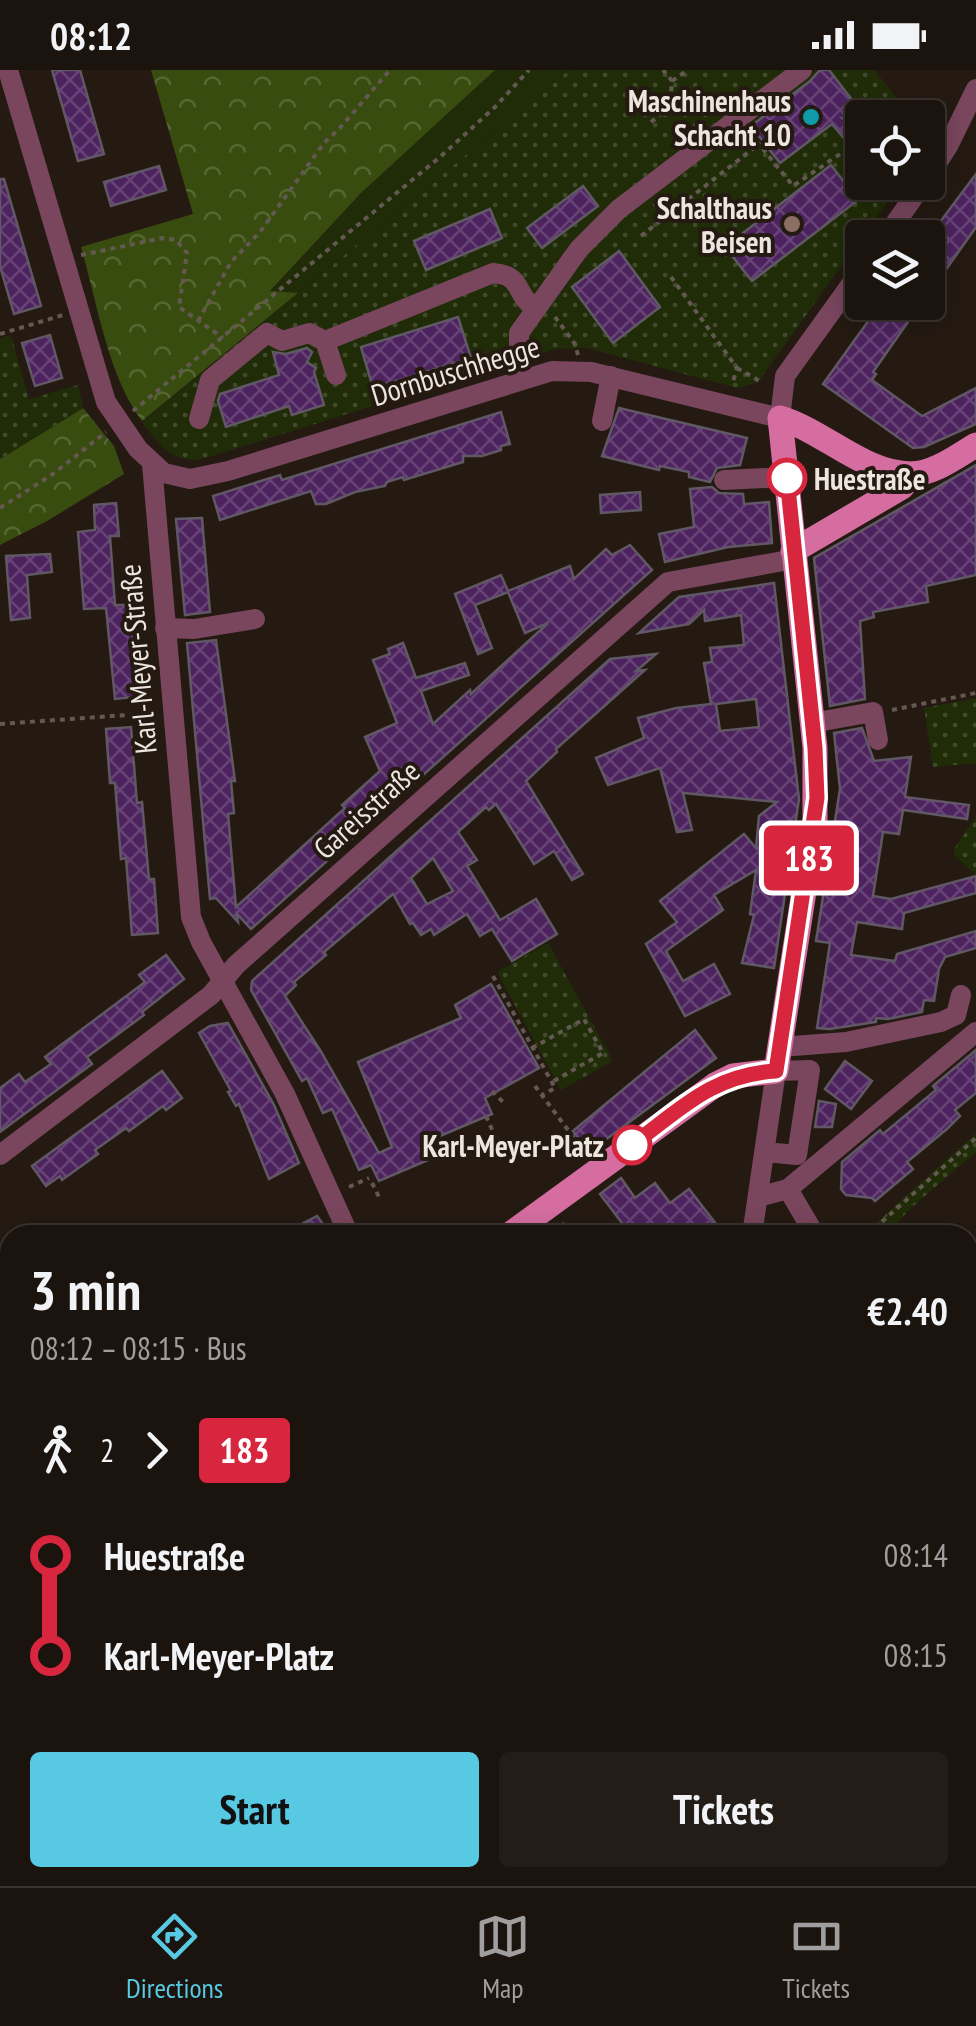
<!DOCTYPE html>
<html lang="en">
<head>
<meta charset="utf-8">
<style>
	body { margin:0; font-family:"PT Sans Narrow",sans-serif; background:#241d17; color:#f1f3f6; height:100vh; display:flex; flex-direction:column; font-size:38px; white-space:nowrap }
	* { box-sizing:border-box; margin:0 }
	p { font-size:32px; color:#a09e9e }
	.icon { flex:none; width:55px; height:55px; fill:none; stroke:currentColor; stroke-width:2; stroke-linecap:round; stroke-linejoin:round }
	.map { position:relative; flex:1; overflow:hidden }
	.side { position:absolute; left:0px; top:1155px; width:978px; height:662px; display:flex; flex-direction:column; background:#1b140e; border-radius:30px 30px 0 0; box-shadow:0 5px 25px #0003,0 0 0 2px #39332e }
	.side>* { flex:none }
	.badge { padding:0 20px; border-radius:8px; font-size:35px; line-height:65px }
	.controls { position:absolute; left:845px; top:30px; display:grid; gap:20px }
	.controls a { display:grid; place-items:center; width:100px; height:100px; border-radius:10px; background:#1b140e; box-shadow:0 5px 25px #0003,0 0 0 2px #39332e; font-size:50px }
	.map>.badge { position:absolute; translate:-50% -50%; box-shadow:0 0 0 5px #fff }
	.legs { display:flex; align-items:center; gap:15px; height:110px; padding:0 30px; font-size:32px }
	.legs p { margin-inline-start:auto }
	.headline { display:flex; align-items:center; justify-content:space-between; height:170px; padding:0 30px }
	h1 { font-size:55px; font-weight:700; line-height:75px }
	.button { display:flex; gap:20px; margin-top:auto; padding:20px 30px }
	.button a { flex:1; height:115px; border-radius:10px; background:#57c9e2; color:#111; font-size:40px; font-weight:700; line-height:115px; text-align:center }
	.button a+a { background:#241d17; color:#f1f3f6 }
	ul { padding:0 30px; list-style:none }
	li { display:flex; align-items:center; gap:35px; height:100px; font-size:38px }
	li i { display:grid; place-items:center; width:15px; height:100%; margin:0 12px; background:currentColor }
	li i::after { content:''; width:25px; height:25px; margin:-12px; border:8px solid; border-radius:50%; background:#1b140e }
	li p { margin-inline-start:auto }
	li:first-child i { background:linear-gradient(#0000 50%,currentColor 0) }
	li:last-child i { background:linear-gradient(currentColor 50%,#0000 0) }
	.status { display:flex; justify-content:space-between; align-items:center; height:70px; padding:0 50px; background:#1b140e; direction:ltr }
	.status svg { height:28px; fill:currentColor }
	.menu { display:flex; justify-content:space-around; align-items:center; height:140px; border-top:2px solid #39332e; background:#1b140e; font-size:28px; color:#a09e9e }
	.menu a { display:grid; justify-items:center; gap:5px }
	.menu .active { color:#57c9e2 }
	.map>svg:first-child { display:block }
	.grass { fill:#202c07 }
	.forest { fill:url(#forest-crowns) }
	.park { fill:url(#park-dots) }
	.building { fill:url(#building-cross-hatch); stroke:#605864; stroke-width:2.5; fill-rule:evenodd }
	.lines { fill:none; stroke-linecap:round; stroke-linejoin:round }
	.path { stroke:#635952; stroke-width:4; stroke-dasharray:5 5; stroke-linecap:butt }
	.minor { stroke:#79465e; stroke-width:20 }
	.major { stroke:#d56da1; stroke-width:25 }
	.line-1-casing { stroke:#fff; stroke-width:22 }
	.line-1 { stroke:#d7263d; stroke-width:15 }
	.culture-dot { fill:#0f9aa8; stroke:#241a12; stroke-width:4 }
	.education-dot { fill:#8d6e63; stroke:#241a12; stroke-width:4 }
	.stop-1-dot { fill:#fff; stroke:#d7263d; stroke-width:5 }
	.labels { text-anchor:middle; dominant-baseline:central; stroke-width:8; stroke-linejoin:round; paint-order:stroke }
	.poi-label { font-size:30px; font-weight:bold; fill:#ede5df; stroke:#241a12; text-anchor:end }
	.street-label { font-size:30px; fill:#ede5df; stroke:#241a12 }
	.stop-label { font-size:30px; font-weight:bold; fill:#ede5df; stroke:#241a12; text-anchor:start }
</style>
</head>
<body>
<div class="status"><b>08:12</b><svg viewBox="0 0 49 12"><path d="M0 12V9h3v3zM5 12V6h3v6zM10 12V3h3v9zM15 12V0h3v12zM26 1h20v11H26zM47 4h2v5h-2z"/></svg></div>
<div class="map">
<svg width="976" height="1816" viewBox="0 0 976 1816">
	<defs>
		<pattern id="forest-crowns" width="20" height="18" patternUnits="userSpaceOnUse" patternTransform="scale(2.5)"><rect width="20" height="18" fill="#394c0f"/><path d="M2 6a3 3 0 1 1 6 0M12 15a3 3 0 1 1 6 0" fill="none" stroke="#566632"/></pattern>
		<pattern id="park-dots" width="8" height="8" patternUnits="userSpaceOnUse" patternTransform="scale(2.5)"><rect width="8" height="8" fill="#202c07"/><path d="M2 2h.1M6 6h.1" fill="none" stroke="#414a2b" stroke-width="1.8" stroke-linecap="round"/></pattern>
		<pattern id="building-cross-hatch" width="8" height="8" patternUnits="userSpaceOnUse" patternTransform="scale(2.5)"><rect width="8" height="8" fill="#4d235f"/><path d="M0 0l8 8M0 8l8-8" fill="none" stroke="#674376"/></pattern>
	</defs>
	<rect width="100%" height="100%" fill="#241a12"/>
	<polygon class="grass" points="495,0 569,0 298,223 270,222 361,123"/>
	<g class="forest">
		<path d="M151 0H495L361 123 270 221 298 223 142 351C108 306 97 232 81 177L193 144Z"/>
		<polygon points="83,338 114,376 124,404 47,451 0,475 0,389"/>
	</g>
	<g class="park">
		<path d="M569 0H804L808 5 816 0H874L913 47 862 48V112L901 113 758 312 738 318 586 278 556 279 199 390C170 391 158 373 142 352Z"/>
		<polygon points="11,265 29,329 78,315 83,338 0,389 0,269"/>
		<polygon points="976,628 976,693 933,697 924,638"/>
		<polygon points="976,747 976,805 954,785 954,779"/>
		<polygon points="548,873 613,991 561,1020 497,902"/>
		<polygon points="976,1063 976,1082 911,1138 886,1165 863,1165"/>
		<polygon points="968,1571 976,1574 976,1659 968,1657"/>
		<polygon points="21,1808 109,1808 97,1816 7,1816"/>
		<polygon points="232,1808 313,1808 317,1816 235,1816"/>
	</g>
	<g class="building">
		<polygon points="52,0 80,0 104,84 78,91"/>
		<polygon points="820,0 829,0 866,48 842,48 861,63 847,72 832,54 780,93 751,56 810,11"/>
		<polygon points="831,95 858,130 752,211 725,177"/>
		<polygon points="159,96 166,120 111,136 104,112"/>
		<polygon points="976,104 976,157 928,225 928,168"/>
		<polygon points="0,109 4,109 41,236 14,244 0,196"/>
		<polygon points="583,116 598,136 542,178 527,158"/>
		<polygon points="490,139 502,168 426,200 414,171"/>
		<polygon points="619,181 660,237 613,273 572,217"/>
		<polygon points="882,232 922,232 873,302 876,304 872,310 922,346 976,318 976,354 924,377 913,378 823,314"/>
		<polygon points="458,247 471,288 373,318 361,277"/>
		<polygon points="50,265 62,308 35,316 22,273"/>
		<polygon points="307,278 312,282 307,292 316,298 314,302 324,335 292,345 289,336 226,357 218,331 220,324 279,305 273,282 286,284"/>
		<polygon points="619,338 747,368 740,395 717,398 710,412 689,407 689,402 660,396 659,400 602,386"/>
		<polygon points="501,342 510,374 501,376 501,380 482,386 463,386 463,392 404,410 403,407 387,412 385,416 355,422 326,434 316,434 311,421 220,450 213,426 280,405 282,410"/>
		<polygon points="976,395 976,505 926,516 928,532 873,542 874,547 860,551 865,629 830,636 814,488"/>
		<polygon points="712,417 719,423 743,424 744,434 769,432 772,473 728,477 665,492 659,464 694,457 690,419"/>
		<polygon points="640,422 641,440 601,443 600,425"/>
		<polygon points="116,433 119,466 110,466 115,535 131,535 138,592 137,601 133,601 136,627 115,629 106,538 84,539 78,462 95,460 94,435"/>
		<polygon points="202,448 210,542 185,545 176,449"/>
		<polygon points="630,475 652,500 251,859 237,844 238,852 216,828 210,829 187,573 216,570 235,711 231,711 234,743 228,744 236,837 345,738 342,735 380,701 365,667 397,653 373,590 390,584 388,579 403,573 416,608 465,593 469,605 421,621 433,654 470,620 471,624 548,553 525,563 508,522 475,535 492,578 478,584 455,524 501,505 508,521 570,496 574,509 606,479 612,485"/>
		<polygon points="50,484 52,502 27,505 30,548 11,550 6,486"/>
		<path d="M774 513 799 729 774 898 742 893 754 845 750 844 756 800 714 825 723 840 666 881 683 911 714 894 730 924 685 946 646 874 677 852 660 831 744 764 756 778 759 746 777 732 683 723 692 760 677 762 660 698 608 715 596 688 644 668 638 648 676 638 711 634 704 593 712 592 710 578 744 575 741 545 705 551 704 540 689 554 639 563 679 527ZM756 629 759 657 720 661 716 634Z"/>
		<path d="M656 584 636 601 645 600 556 679 557 682 526 711 583 804 572 810 554 781 534 794 496 734 489 740 486 737 458 762 477 790 467 796 500 850 536 829 557 864 512 891 492 859 480 866 467 844 434 865 431 859 421 865 413 853 410 854 393 824 324 882 326 885 294 912 296 915 285 926 320 980 379 1083 392 1077 358 992 461 948 455 935 491 914 539 998 485 1028 492 1044 421 1074 428 1090 379 1111 371 1095 359 1100 332 1039 323 1043 307 1008 302 1011 251 920 252 911 610 589ZM433 788 453 821 427 834 411 808Z"/>
		<polygon points="131,657 137,733 142,732 149,809 154,809 158,863 132,865 126,788 121,789 115,713 110,713 106,659"/>
		<polygon points="862,658 874,691 911,687 905,727 969,735 967,749 903,740 899,764 883,762 873,826 891,829 976,806 976,823 904,843 902,859 857,852 851,885 895,891 897,884 976,861 976,878 945,887 939,899 934,931 924,930 922,942 888,949 876,948 876,952 830,959 817,958 830,873 816,871 840,719 834,663"/>
		<polygon points="166,885 184,909 142,942 144,945 87,987 92,994 0,1062 0,1018 19,1004 25,1012 51,994 45,987 145,912 139,905"/>
		<polygon points="228,953 274,1035 299,1093 269,1109 239,1034 236,1036 228,1022 231,1021 199,963 210,956"/>
		<polygon points="695,960 716,988 589,1082 573,1061"/>
		<polygon points="976,980 976,1023 955,1040 960,1046 947,1059 907,1092 913,1099 875,1131 872,1128 846,1125 841,1119 842,1092 880,1060 883,1064 936,1020 933,1016"/>
		<polygon points="845,991 872,1011 851,1039 825,1019"/>
		<polygon points="162,1001 182,1028 166,1040 163,1036 129,1061 126,1058 95,1080 98,1084 62,1110 60,1106 46,1116 32,1096"/>
		<polygon points="819,1031 836,1034 832,1057 815,1057"/>
		<polygon points="621,1108 635,1128 655,1113 670,1133 689,1119 720,1159 712,1165 631,1165 600,1124"/>
		<polygon points="317,1146 331,1165 280,1165"/>
	</g>
	<g class="lines">
		<g class="path">
			<polyline points="672,11 688,0"/>
			<polyline points="651,52 670,37 672,11 663,0"/>
			<polyline points="750,63 793,116 843,82 862,86"/>
			<polyline points="641,166 759,74"/>
			<polyline points="81,185 163,168 176,170 187,183 179,237 223,268"/>
			<polyline points="671,207 737,298 732,315"/>
			<polyline points="555,247 575,274 578,285"/>
			<polyline points="198,251 231,192 260,162 324,73 339,59 390,0"/>
			<polyline points="0,264 63,245"/>
			<polyline points="737,298 763,313"/>
			<polyline points="133,341 440,87 495,37 529,0"/>
			<polyline points="0,438 53,404 106,362"/>
			<polyline points="892,640 976,623"/>
			<polyline points="0,654 155,643"/>
			<polyline points="493,906 555,1018 542,1025"/>
			<polyline points="532,978 584,949 603,983 552,1012"/>
			<polyline points="535,1016 586,1084"/>
			<polyline points="492,1021 505,1034"/>
			<polyline points="486,1046 498,1073"/>
			<polyline points="372,1113 380,1129"/>
			<polyline points="349,1117 369,1108"/>
			<polyline points="562,1153 571,1165"/>
			<polyline points="940,1156 944,1165"/>
			<polyline points="867,1165 976,1068"/>
			<polyline points="968,1209 976,1225"/>
			<polyline points="228,1808 232,1816"/>
			<polyline points="259,1808 269,1816"/>
			<polyline points="87,1816 99,1808"/>
			<polyline points="288,1816 293,1808"/>
		</g>
		<g class="minor">
			<polyline points="8,0 106,332 138,379 164,403 190,409 228,401 552,301 591,302 780,348 785,306 862,199"/>
			<polyline points="928,107 948,76 976,19"/>
			<polyline points="885,168 924,112"/>
			<path d="M336 305 325 271 493 203C524 205 514 225 535 238"/>
			<polyline points="522,309 519,294 519,263 579,179 619,139 802,0"/>
			<polyline points="199,349 210,310 267,263 282,271 309,263 325,271"/>
			<polyline points="602,351 611,306"/>
			<polyline points="152,394 191,847 201,872 285,1024 349,1165"/>
			<polyline points="724,410 787,407"/>
			<polyline points="165,558 194,559 255,549"/>
			<polyline points="812,653 873,642 878,670"/>
			<polyline points="780,977 846,972 941,952 956,945 961,925"/>
			<polyline points="0,1085 211,925 236,895 668,512 794,489"/>
			<polyline points="788,1119 815,1165"/>
			<polyline points="758,1127 788,1119 976,962"/>
			<polyline points="752,1165 776,1001 810,1000 797,1085 765,1082"/>
			<polyline points="968,1253 976,1245"/>
			<polyline points="0,1324 10,1343"/>
			<polyline points="968,1349 976,1353"/>
			<polyline points="412,1808 413,1816"/>
			<polyline points="361,1816 391,1808"/>
			<polyline points="589,1816 592,1808"/>
			<polyline points="936,1816 939,1808"/>
		</g>
		<g class="major">
			<polyline points="793,481 902,417 913,404"/>
			<path d="M509 1165 715 1015 733 1006 776 1001 815 751V678L780 348C824 361 864 404 911 404 934 404 957 386 976 375"/>
			<polyline points="0,1511 10,1504"/>
		</g>
	</g>
	<g class="lines">
		<defs>
			<path id="line-1" d="M632 1075C681 1039 712 1005 776 1001L817 728 815 678 787 408"/>
		</defs>
		<use href="#line-1" class="line-1-casing"/>
		<use href="#line-1" class="line-1"/>
	</g>
	<circle class="culture-dot" cx="811" cy="47" r="10"/>
	<circle class="education-dot" cx="792" cy="154" r="10"/>
	<g class="stop-1-dot">
		<circle cx="787" cy="408" r="18"/>
		<circle cx="632" cy="1075" r="18"/>
	</g>
	<g class="labels">
		<g class="poi-label">
			<text x="791" y="30">Maschinenhaus<tspan x="791" dy="34">Schacht 10</tspan></text>
			<text x="772" y="137">Schalthaus<tspan x="772" dy="34">Beisen</tspan></text>
		</g>
		<g class="street-label">
			<text transform="translate(455 300) rotate(-17)">Dornbuschhegge</text>
			<text transform="translate(137 589) rotate(-95)">Karl-Meyer-Straße</text>
			<text transform="translate(366 739) rotate(-42)">Gareisstraße</text>
		</g>
		<g class="stop-label">
			<text x="814" y="408">Huestraße</text>
			<text x="604" y="1075" text-anchor="end">Karl-Meyer-Platz</text>
		</g>
	</g>
</svg>
<div class="controls">
<a><svg class="icon" aria-label="locate" viewBox="0 0 24 24"><circle cx="12" cy="12" r="6"/><path d="M12 2v4M12 18v4M2 12h4M18 12h4"/></svg></a>
<a><svg class="icon" aria-label="layers" viewBox="0 0 24 24"><path d="M12 4l9 5-9 5-9-5zM3 14l9 5 9-5"/></svg></a>
</div>
<b class="badge" style="left:809px;top:788px;background:#d7263d;color:#fff">183</b>
<section class="side">
<div class="headline"><div><h1>3 min</h1><p>08:12 – 08:15 · Bus</p></div><b>€2.40</b></div>
<div class="legs"><svg class="icon" aria-label="walk" viewBox="0 0 24 24"><circle cx="13" cy="4" r="2"/><path d="M13 8l-2 6 4 7M11 14l-3 7M7 12l3-4h3l4 4"/></svg>2<svg class="icon" aria-label="forward" viewBox="0 0 24 24"><path d="M9 5l7 7-7 7"/></svg><b class="badge" style="background:#d7263d;color:#fff">183</b></div>
<ul>
<li><i style="color:#d7263d"></i><b>Huestraße</b><p>08:14</p></li>
<li><i style="color:#d7263d"></i><b>Karl-Meyer-Platz</b><p>08:15</p></li>
</ul>
<div class="button"><a>Start</a><a>Tickets</a></div>
</section>
</div>
<nav class="menu">
<a class="active"><svg class="icon" aria-label="directions" viewBox="0 0 24 24"><path d="M12 3l9 9-9 9-9-9zM9 14v-3h6M13 9l2 2-2 2"/></svg>Directions</a>
<a><svg class="icon" aria-label="map" viewBox="0 0 24 24"><path d="M3 6l6-2 6 2 6-2v14l-6 2-6-2-6 2zM9 4v14M15 6v14"/></svg>Map</a>
<a><svg class="icon" aria-label="tickets" viewBox="0 0 24 24"><path d="M3 7h18v10H3zM15 7v10"/></svg>Tickets</a>
</nav>
</body>
</html>
